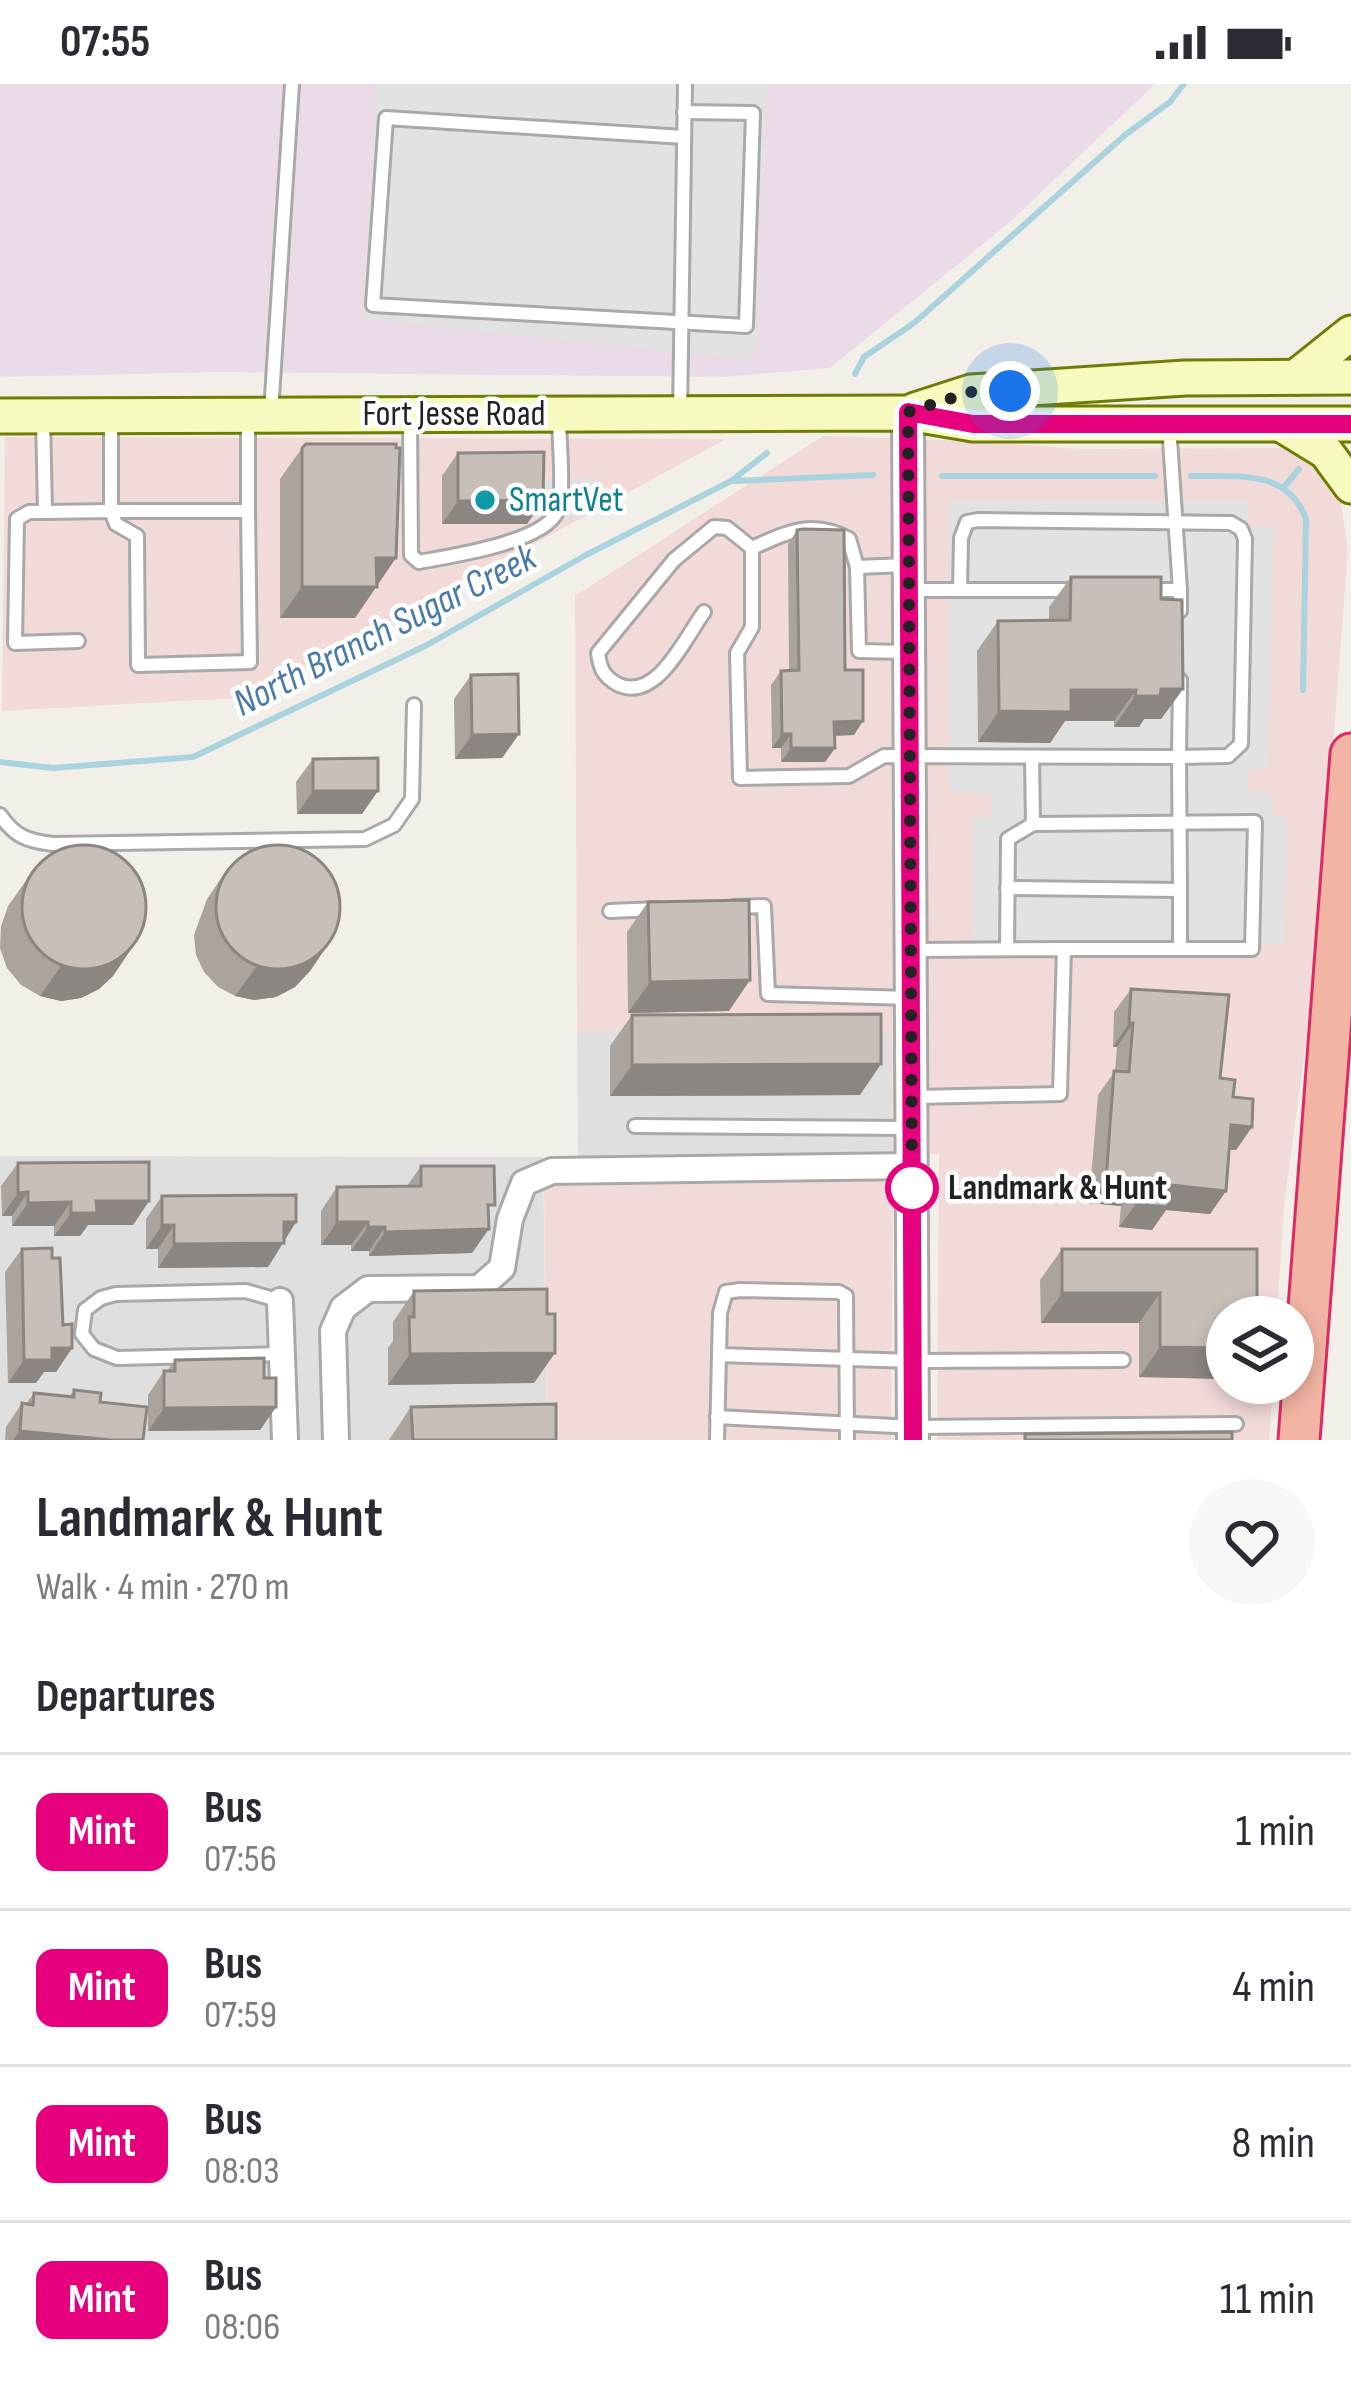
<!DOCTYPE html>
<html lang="en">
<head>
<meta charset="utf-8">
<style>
	body { margin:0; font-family:"Sofia Sans Condensed",sans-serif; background:#f7f7f7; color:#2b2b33; height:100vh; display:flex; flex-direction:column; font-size:45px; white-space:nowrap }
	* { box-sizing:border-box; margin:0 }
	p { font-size:39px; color:#7c7c81 }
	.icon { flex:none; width:66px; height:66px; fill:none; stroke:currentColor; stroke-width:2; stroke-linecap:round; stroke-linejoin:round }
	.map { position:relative; height:1356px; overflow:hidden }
	.side { display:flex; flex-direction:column; background:#fff; flex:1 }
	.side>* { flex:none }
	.badge { padding:0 24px; border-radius:18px; font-size:42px; line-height:78px }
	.fabs { position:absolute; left:1206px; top:1212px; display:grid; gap:24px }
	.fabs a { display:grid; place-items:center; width:108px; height:108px; border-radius:50%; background:#fff; box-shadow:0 6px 18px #0003; font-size:60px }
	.you { position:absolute; width:60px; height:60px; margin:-30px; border:9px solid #fff; border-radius:50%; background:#1a73e8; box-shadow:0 0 0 18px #1a73e833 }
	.map>.badge { position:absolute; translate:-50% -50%; box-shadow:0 0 0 6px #fff }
	h2 { padding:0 36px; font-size:45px; line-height:108px }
	.round { display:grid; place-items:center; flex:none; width:126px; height:126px; border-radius:63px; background:#f7f7f7 }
	.overview { display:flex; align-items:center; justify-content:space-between; height:204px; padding:0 36px }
	h1 { font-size:57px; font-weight:700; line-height:90px }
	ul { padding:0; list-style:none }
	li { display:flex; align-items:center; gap:36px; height:156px; padding:0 36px; border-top:3px solid #e1e1e2 }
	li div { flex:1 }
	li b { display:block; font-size:45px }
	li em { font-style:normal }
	li .badge { min-width:132px; font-weight:700; text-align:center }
	.status { display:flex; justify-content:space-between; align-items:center; height:84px; padding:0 60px; background:#fff; direction:ltr }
	.status svg { height:33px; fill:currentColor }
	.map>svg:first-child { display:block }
	.residential { fill:#e0dfdf }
	.commercial { fill:#f2dad9 }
	.industrial { fill:#ebdbe8 }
	.parking { fill:#e2e2e2; fill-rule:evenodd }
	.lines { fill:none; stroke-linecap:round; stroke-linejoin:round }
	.stream { stroke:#aad3df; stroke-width:6 }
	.service-casing { stroke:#a9a9a9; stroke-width:18 }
	.minor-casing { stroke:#a9a9a9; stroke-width:30 }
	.tertiary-casing { stroke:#a9a9a9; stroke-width:36 }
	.secondary-casing { stroke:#707d05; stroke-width:39 }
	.trunk-casing { stroke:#dc2a67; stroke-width:45 }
	.service { stroke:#fff; stroke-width:12 }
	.minor { stroke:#fff; stroke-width:24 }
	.tertiary { stroke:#fff; stroke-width:30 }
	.secondary { stroke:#f7fabf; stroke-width:33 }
	.trunk { stroke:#f2b4a3; stroke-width:39 }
	.wall { fill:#aba49e }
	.shaded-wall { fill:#8b8681 }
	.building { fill:#c7bfb8; stroke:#8b8681; stroke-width:3 }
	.line-casing { stroke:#fff; stroke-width:27 }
	.line { stroke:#e6007e; stroke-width:18 }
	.walk { stroke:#222; stroke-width:12; stroke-dasharray:0 21.6 }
	.culture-dot { fill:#0f9aa8; stroke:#fff; stroke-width:4.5 }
	.stop-dot { fill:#fff; stroke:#e6007e; stroke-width:6 }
	.labels { text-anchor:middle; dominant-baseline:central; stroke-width:9; stroke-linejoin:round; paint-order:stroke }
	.street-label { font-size:36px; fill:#222; stroke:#fff }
	.culture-label { font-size:36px; fill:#0d838f; stroke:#fff; text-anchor:start }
	.stop-label { font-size:36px; font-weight:bold; fill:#222; stroke:#fff; text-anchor:start }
	.water-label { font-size:39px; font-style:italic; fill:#4a7aab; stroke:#fff }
</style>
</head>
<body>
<div class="status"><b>07:55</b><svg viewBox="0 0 49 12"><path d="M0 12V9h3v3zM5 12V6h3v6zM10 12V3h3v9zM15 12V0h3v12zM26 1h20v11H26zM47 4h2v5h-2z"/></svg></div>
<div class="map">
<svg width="1351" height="1356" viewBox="0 0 1351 1356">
	<rect width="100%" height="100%" fill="#f2efe9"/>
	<g class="residential">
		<polygon points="577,947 891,948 892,1070 578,1072"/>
		<polygon points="0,1072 543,1073 547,1356 0,1356"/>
	</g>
	<g class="commercial">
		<polygon points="823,352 971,357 1079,365 1295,364 1326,383 1339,406 1348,466 1316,883 1284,1122 1277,1233 1227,1233 1227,1299 1273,1299 1269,1356 937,1356 939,1070 892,1070 890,948 577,947 575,512"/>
		<polygon points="5,353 726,355 254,613 2,627"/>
		<polygon points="882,1097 893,1101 891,1356 547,1356 544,1102"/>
	</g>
	<polygon class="industrial" points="0,0 1155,0 1010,138 830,284 724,293 218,288 0,293"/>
	<g class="parking">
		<polygon points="376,0 767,0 754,276 364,235"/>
		<polygon points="596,394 597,414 567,436 530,436 530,395"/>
		<path d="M949 416H1248V442L1274 443 1268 685 1248 686V706L1272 708V733L1287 734 1284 860 972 859 973 734H991L993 711 949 707ZM1049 544 1138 643 1114 637H1050L978 658 977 568Z"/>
	</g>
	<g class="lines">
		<g class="stream">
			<polyline points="855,290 864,273 914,239 1125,51 1170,18 1184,0"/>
			<polyline points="942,392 1155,392"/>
			<path d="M1191 392C1236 393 1287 384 1306 435L1303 606"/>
			<polyline points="735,397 873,391"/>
			<polyline points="1284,403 1299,385"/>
			<polyline points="0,678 53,684 193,673 427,561 586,471 731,397 767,369"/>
		</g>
		<defs>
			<g id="service">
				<polyline points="684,53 386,34 373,221 746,242 753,29 684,28"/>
				<polyline points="271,329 292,0"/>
				<polyline points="680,329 685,0"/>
				<path d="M410 332 411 471 419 478C450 472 542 459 557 428 565 410 559 357 559 335"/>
				<polyline points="43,333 45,428 111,427 116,440 137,452 138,581 250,578 248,427"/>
				<polyline points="111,337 111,427 248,427 248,332"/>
				<polyline points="1169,341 1180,506"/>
				<polyline points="45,428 29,428 17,435 15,559 78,557"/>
				<path d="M906 481 857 483 849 455C812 435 788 448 752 464V543L737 569 740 694 849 692 884 672 1179 673 1180 596"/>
				<polyline points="857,483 859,567 905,568"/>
				<polyline points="910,506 1075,506"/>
				<polyline points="960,506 961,454 967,438 978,436 1231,439 1241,445 1245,455 1241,660 1228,672 1179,673 1180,806 1007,804"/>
				<polyline points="1150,506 1180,506 1180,527"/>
				<path d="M704 528C685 554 656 620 617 600 603 592 600 584 598 569L674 476 714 443 727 444 752 464"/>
				<polyline points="1032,673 1033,740"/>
				<path d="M0 731C15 753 28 757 53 760L365 755 394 741 412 715 414 621"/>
				<polyline points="1180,806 1180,865"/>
				<polyline points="733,823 764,822 768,910 910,914"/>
				<polyline points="610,827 658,825"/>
				<polyline points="1007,865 1008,755 1033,740 1255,738 1252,865 1064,865"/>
				<polyline points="912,866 1064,865 1060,1010 915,1013"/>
				<polyline points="635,1042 910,1044"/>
				<polyline points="280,1217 246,1207 116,1210 101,1214 85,1226 82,1250 94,1265 117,1274 283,1270"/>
				<polyline points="719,1271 914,1277 1123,1276"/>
				<polyline points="717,1333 914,1343 1236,1340"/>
				<polyline points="717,1356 720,1229 726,1208 740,1206 839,1208 846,1212 847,1356"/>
			</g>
			<g id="minor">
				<polyline points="280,1217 285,1356"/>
				<polyline points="336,1356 333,1247 343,1224 368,1205 479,1204 502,1184 510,1135 524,1099 552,1087 912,1082"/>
			</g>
			<polyline id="tertiary" points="908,329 913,1356"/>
			<g id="secondary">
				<polyline points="1296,293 1351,249"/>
				<polyline points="915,326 971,308 1185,294 1351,293"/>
				<polyline points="0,332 908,329 973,340 1351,340"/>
				<polyline points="1282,341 1326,368 1351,402"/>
			</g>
			<polyline id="trunk" points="1299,1356 1351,670"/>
		</defs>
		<use href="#service" class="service-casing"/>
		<use href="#minor" class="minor-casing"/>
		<use href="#tertiary" class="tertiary-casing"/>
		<use href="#secondary" class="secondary-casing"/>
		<use href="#trunk" class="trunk-casing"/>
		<use href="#service" class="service"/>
		<use href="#minor" class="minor"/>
		<use href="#tertiary" class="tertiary"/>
		<use href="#secondary" class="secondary"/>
		<use href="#trunk" class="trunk"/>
	</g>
	<g class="wall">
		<polygon points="302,364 377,501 355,534 280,534 280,395"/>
		<polygon points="458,369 543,416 527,440 442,440 442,392"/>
		<polygon points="797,446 845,586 854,651 834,652 835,664 825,678 781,678 781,664 772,664 771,601 781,587 789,587 788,460"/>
		<polygon points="1071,493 1161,515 1183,605 1161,635 1144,635 1139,643 1114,643 1114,637 1065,637 1050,659 978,658 977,567 998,537 1049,536 1049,523"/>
		<polygon points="471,591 519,650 502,674 455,675 454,615"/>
		<polygon points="313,675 362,730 297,730 296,698"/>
		<polygon points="228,784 331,856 310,887 295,903 276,913 254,916 235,912 218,903 204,888 196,871 194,851 207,815"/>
		<polygon points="30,791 113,892 99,905 81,914 61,917 40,912 21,901 7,884 0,864 1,842 8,822"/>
		<polygon points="648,818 729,927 628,929 627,848"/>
		<polygon points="1131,905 1220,994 1252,1043 1236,1066 1229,1066 1226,1107 1210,1130 1166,1126 1152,1146 1119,1143 1121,1122 1089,1119 1098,1011 1115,987 1117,963 1113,963 1114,928"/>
		<polygon points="632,931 860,1011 610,1012 610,962"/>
		<polygon points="18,1079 149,1117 133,1141 88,1141 80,1152 54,1152 54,1142 12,1142 12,1132 2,1132 1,1102"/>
		<polygon points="421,1082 488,1130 472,1169 369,1172 369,1167 351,1167 351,1161 321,1161 321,1127 337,1103 407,1102"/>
		<polygon points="162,1112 296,1138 268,1183 158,1184 158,1165 146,1165 146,1135"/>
		<polygon points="22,1165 52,1174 63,1241 72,1264 56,1288 44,1288 36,1299 8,1299 5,1188"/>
		<polygon points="1062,1165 1227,1233 1227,1295 1139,1293 1139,1239 1041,1239 1040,1196"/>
		<polygon points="414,1207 534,1299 388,1301 388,1264 393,1257 393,1238"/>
		<polygon points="175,1276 264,1294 276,1323 260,1346 148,1347 148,1311 164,1287 167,1287"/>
		<polygon points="74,1306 100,1318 143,1356 5,1356 6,1343 22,1319 26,1320 34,1309 69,1313"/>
		<polygon points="411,1323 556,1356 389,1356"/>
	</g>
	<g class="shaded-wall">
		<polygon points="543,416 527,440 442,440 458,417"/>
		<polygon points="376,474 396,474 355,534 280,534 302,503"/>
		<polygon points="1161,605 1183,605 1161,635 1144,635 1139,643 1114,643 1135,612"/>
		<polygon points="1071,606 1136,606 1114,637 1065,637 1050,659 978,658 999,627"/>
		<polygon points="863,637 854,651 824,652 834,638"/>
		<polygon points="519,650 502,674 455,675 472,651"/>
		<polygon points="782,650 791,650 781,664 772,664"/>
		<polygon points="791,664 835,664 825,678 781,678"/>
		<polygon points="313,707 378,707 362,730 297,730"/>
		<polygon points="331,856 310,887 295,903 276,913 254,916 235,912 257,882"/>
		<polygon points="134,861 113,892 99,905 81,914 61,917 40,912 61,882"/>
		<polygon points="750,896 729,927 628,929 650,898"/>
		<polygon points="1129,939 1133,939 1117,963 1113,963"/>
		<polygon points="881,980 860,1011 610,1012 632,981"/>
		<polygon points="1231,1041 1252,1043 1236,1066 1215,1065"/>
		<polygon points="1106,1096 1137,1099 1121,1122 1089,1119"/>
		<polygon points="1170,1101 1226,1107 1210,1130 1166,1126 1152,1146 1119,1143 1136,1120"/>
		<polygon points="28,1108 12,1132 2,1132 18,1109"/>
		<polygon points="96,1117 149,1117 133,1141 88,1141 80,1152 54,1152 71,1129"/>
		<polygon points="71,1118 54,1142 12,1142 28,1119"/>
		<polygon points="284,1138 296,1138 268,1183 158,1184 174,1160"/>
		<polygon points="337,1138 368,1138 351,1161 321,1161"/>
		<polygon points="162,1141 174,1141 158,1165 146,1165"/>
		<polygon points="368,1143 385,1143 369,1167 351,1167"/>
		<polygon points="489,1145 472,1169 369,1172 385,1148"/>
		<polygon points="1062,1209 1160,1209 1139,1239 1041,1239"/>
		<polygon points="1160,1263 1227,1264 1227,1295 1139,1293"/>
		<polygon points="52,1264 72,1264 56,1288 44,1288 36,1299 8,1299 24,1276"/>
		<polygon points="555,1269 534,1299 388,1301 410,1270"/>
		<polygon points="276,1323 260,1346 148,1347 164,1324"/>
		<polygon points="20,1347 111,1356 13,1356"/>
	</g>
	<g class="building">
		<polygon points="306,360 396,360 396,364 400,364 396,474 376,474 377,503 302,503 302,364"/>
		<polygon points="544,368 543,416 458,417 458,369"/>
		<polygon points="803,445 844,446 845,586 863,586 863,637 834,638 835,664 791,664 791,650 782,650 781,587 799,586 797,446"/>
		<polygon points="1071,493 1161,493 1161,515 1182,516 1183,605 1161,605 1160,612 1135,612 1136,606 1071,606 1071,628 999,627 998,537 1070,536"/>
		<polygon points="518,590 519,650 472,651 471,591"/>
		<polygon points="378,674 378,707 313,707 313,675"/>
		<circle cx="84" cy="823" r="62"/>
		<circle cx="278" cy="823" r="62"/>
		<polygon points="749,816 750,896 650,898 648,818"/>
		<polygon points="1131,905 1229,911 1220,994 1235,996 1233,1013 1253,1015 1252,1043 1231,1041 1226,1107 1170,1101 1168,1123 1136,1120 1137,1099 1106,1096 1114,987 1129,988 1133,939 1129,939"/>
		<polygon points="881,930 881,980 632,981 632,931"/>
		<polygon points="149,1078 149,1117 96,1117 97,1129 71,1129 71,1118 28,1119 28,1108 18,1109 18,1079"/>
		<polygon points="421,1082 494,1082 495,1121 488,1121 489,1145 385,1148 385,1143 368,1143 368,1138 337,1138 337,1103 421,1102"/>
		<polygon points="296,1111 296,1138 284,1138 284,1159 174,1160 174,1141 162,1141 162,1112"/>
		<polygon points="52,1164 52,1174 60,1174 63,1241 72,1240 72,1264 52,1264 52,1276 24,1276 22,1165"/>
		<polygon points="1062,1165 1257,1165 1257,1233 1227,1233 1227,1264 1160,1263 1160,1209 1062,1209"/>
		<polygon points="547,1205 547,1230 555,1230 555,1269 410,1270 409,1233 414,1233 414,1207"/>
		<polygon points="264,1274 264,1294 276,1294 276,1323 164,1324 164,1287 175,1287 175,1276"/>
		<polygon points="74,1306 101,1309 100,1318 147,1323 143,1356 111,1356 20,1347 22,1319 33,1321 34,1309 74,1313"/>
		<polygon points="556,1320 556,1356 413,1356 411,1323"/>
		<polygon points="1232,1348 1232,1356 1025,1356 1025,1350"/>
	</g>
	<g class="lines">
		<defs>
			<polyline id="line" points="913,1356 908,328 973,340 1351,340"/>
		</defs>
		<use href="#line" class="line-casing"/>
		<use href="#line" class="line"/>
		<polyline class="walk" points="912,1104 908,328 971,308 1010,307"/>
	</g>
	<circle class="culture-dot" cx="485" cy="416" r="12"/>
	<circle class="stop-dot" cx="912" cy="1104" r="24"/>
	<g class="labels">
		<g class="street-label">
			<text x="454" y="330">Fort Jesse Road</text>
		</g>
		<g class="culture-label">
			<text x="509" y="416">SmartVet</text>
		</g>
		<g class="stop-label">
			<text x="948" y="1104">Landmark &amp; Hunt</text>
		</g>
		<g class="water-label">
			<text transform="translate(385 547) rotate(-27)">North Branch Sugar Creek</text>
		</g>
	</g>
</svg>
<div class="fabs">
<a><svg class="icon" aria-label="layers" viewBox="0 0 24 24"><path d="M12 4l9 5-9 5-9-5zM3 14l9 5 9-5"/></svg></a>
</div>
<div class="you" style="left:1010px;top:307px"></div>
</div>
<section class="side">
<div class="overview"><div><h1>Landmark &amp; Hunt</h1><p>Walk · 4 min · 270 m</p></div><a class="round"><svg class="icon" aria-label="heart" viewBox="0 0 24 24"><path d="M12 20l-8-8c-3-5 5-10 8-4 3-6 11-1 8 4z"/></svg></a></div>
<h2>Departures</h2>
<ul>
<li><span class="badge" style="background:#e6007e;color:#fff">Mint</span><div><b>Bus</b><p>07:56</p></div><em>1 min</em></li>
<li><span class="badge" style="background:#e6007e;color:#fff">Mint</span><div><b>Bus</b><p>07:59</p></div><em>4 min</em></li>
<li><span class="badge" style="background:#e6007e;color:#fff">Mint</span><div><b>Bus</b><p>08:03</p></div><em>8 min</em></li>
<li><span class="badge" style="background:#e6007e;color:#fff">Mint</span><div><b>Bus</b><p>08:06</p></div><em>11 min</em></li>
</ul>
</section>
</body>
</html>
